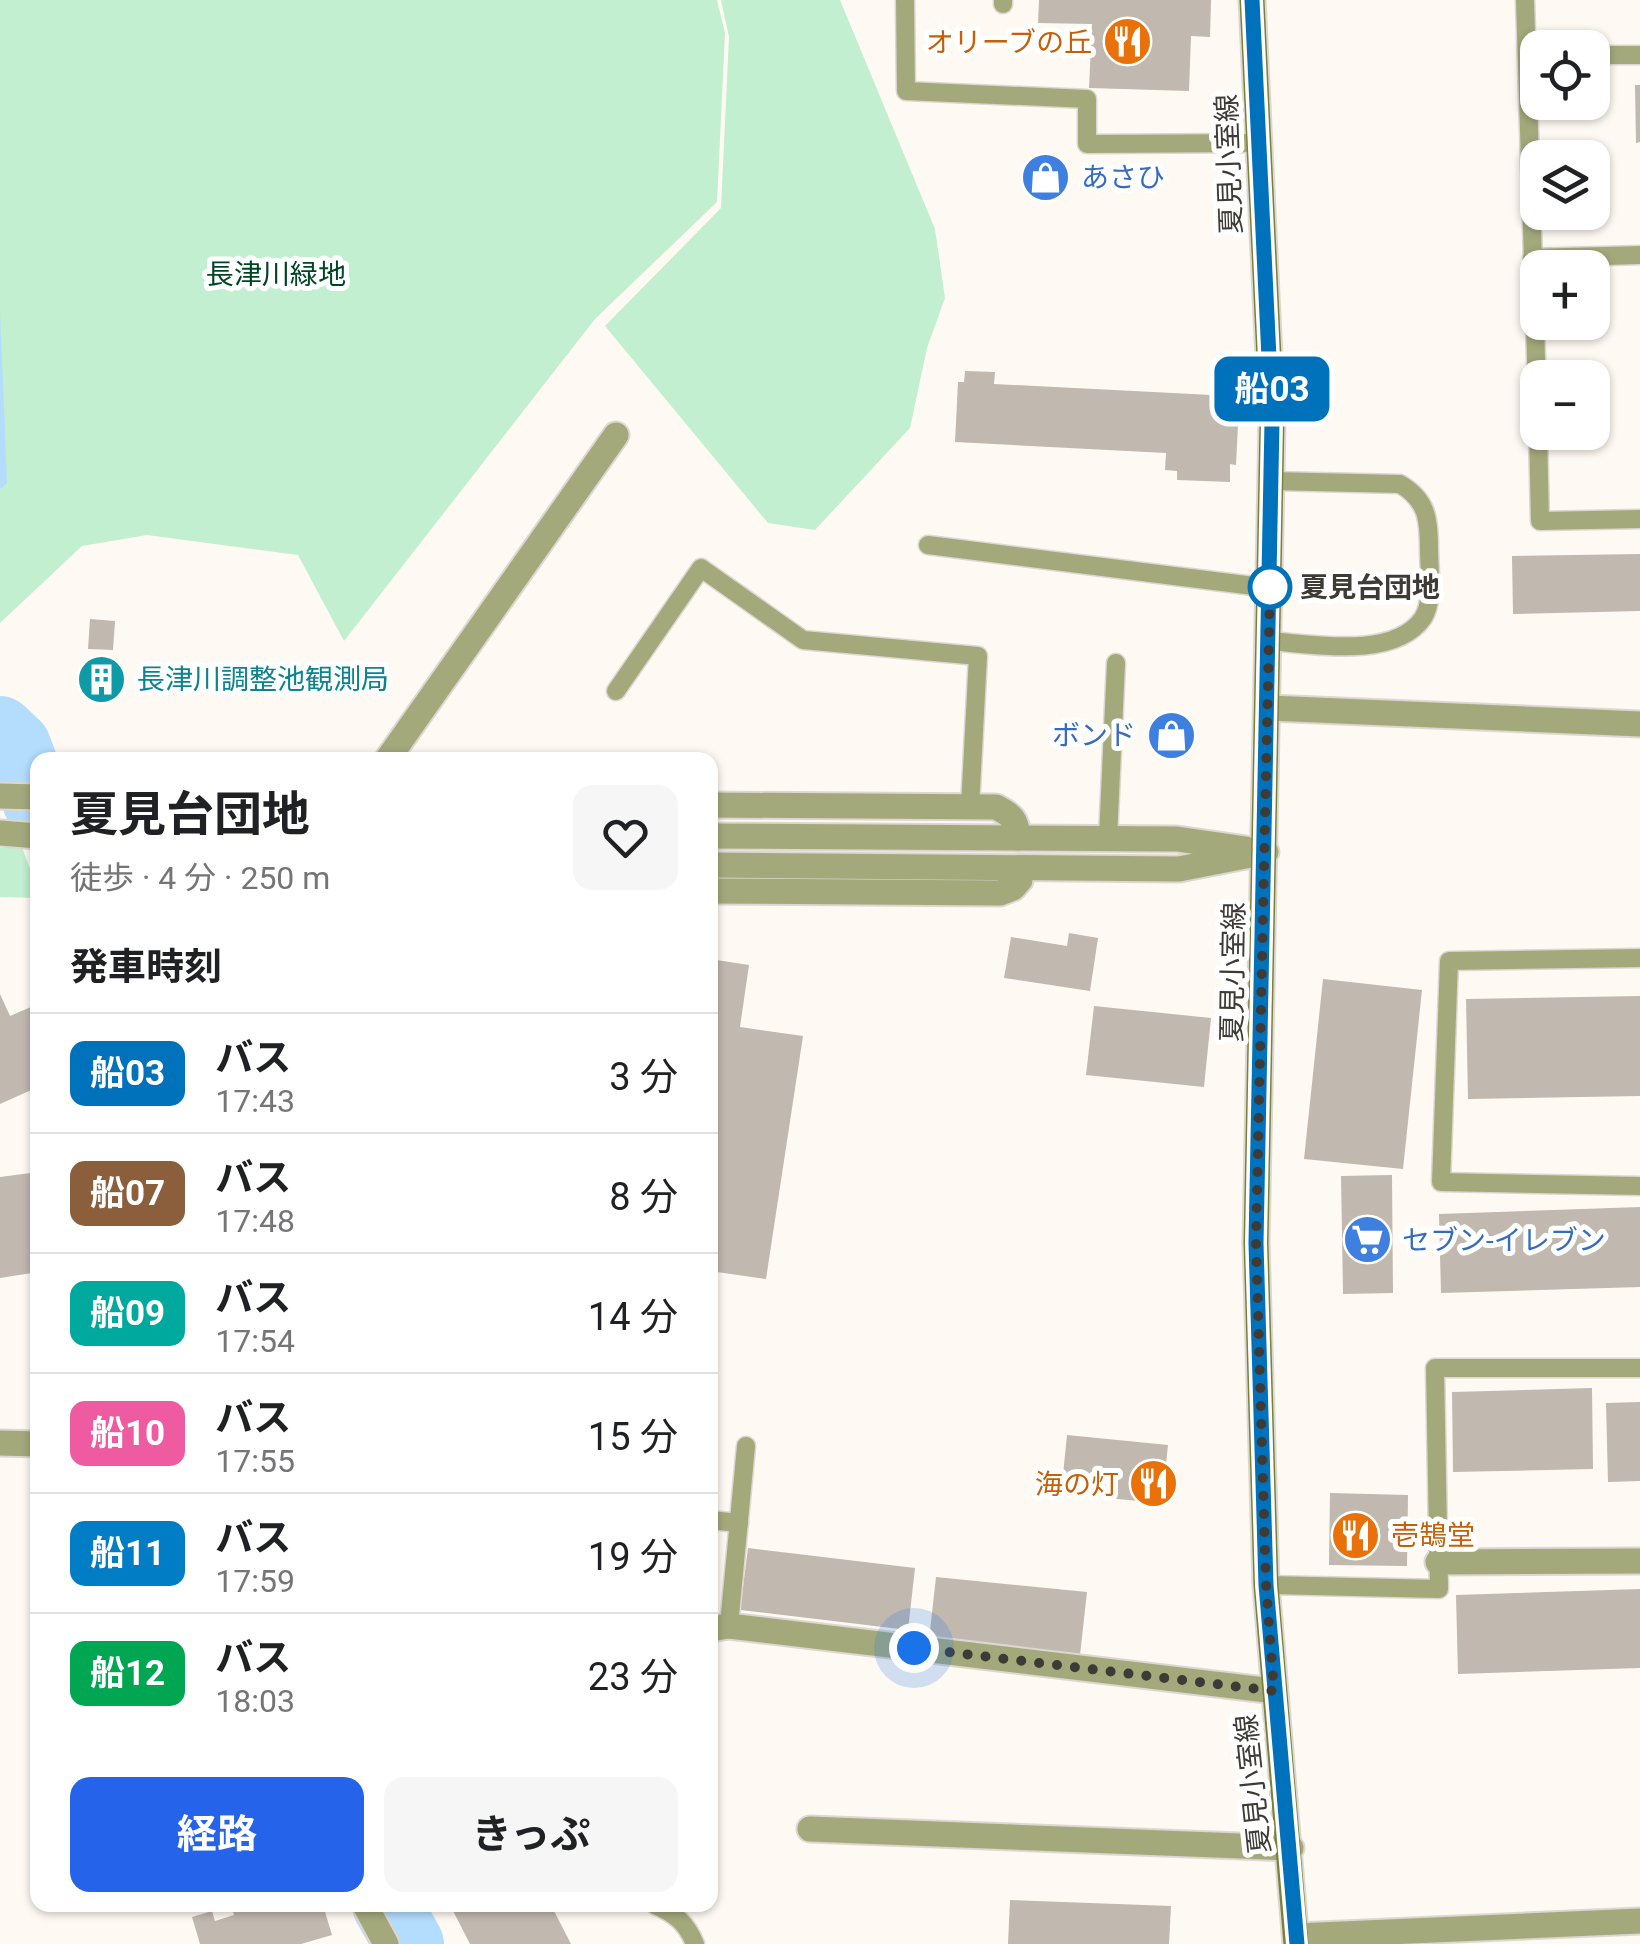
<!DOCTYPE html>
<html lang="ja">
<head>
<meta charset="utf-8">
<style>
	body { margin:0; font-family:Roboto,"Noto Sans JP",sans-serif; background:#f6f6f6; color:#202124; height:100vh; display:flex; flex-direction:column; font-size:38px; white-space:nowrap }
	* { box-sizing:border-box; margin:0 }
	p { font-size:32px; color:#757577 }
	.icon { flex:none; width:55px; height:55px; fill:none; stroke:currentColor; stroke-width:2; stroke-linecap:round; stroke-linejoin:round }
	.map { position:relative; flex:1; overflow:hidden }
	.sheet { position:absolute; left:30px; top:752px; width:688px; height:1160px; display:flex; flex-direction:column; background:#fff; border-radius:20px; box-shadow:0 2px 8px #0004 }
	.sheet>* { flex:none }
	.badge { padding:0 20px; border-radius:15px; font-size:35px; line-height:65px }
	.buttons { position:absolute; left:1520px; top:30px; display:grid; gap:20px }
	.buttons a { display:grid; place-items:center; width:90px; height:90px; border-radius:20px; background:#fff; box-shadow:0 2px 8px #0004; font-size:50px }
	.you { position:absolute; width:50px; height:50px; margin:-25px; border:8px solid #fff; border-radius:50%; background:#1a73e8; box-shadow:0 0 0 15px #1a73e833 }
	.map>.badge { position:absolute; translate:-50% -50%; box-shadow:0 0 0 5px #fff }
	h2 { padding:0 40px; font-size:38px; line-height:90px }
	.round { display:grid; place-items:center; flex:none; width:105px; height:105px; border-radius:20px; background:#f6f6f6 }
	.summary { display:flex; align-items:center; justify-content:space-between; height:170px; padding:0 40px }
	h1 { font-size:48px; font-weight:700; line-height:75px }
	.primary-button { display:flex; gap:20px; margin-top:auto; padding:20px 40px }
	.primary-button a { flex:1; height:115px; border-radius:20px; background:#2563eb; color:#fff; font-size:40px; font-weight:700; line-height:115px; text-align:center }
	.primary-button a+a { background:#f6f6f6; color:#202124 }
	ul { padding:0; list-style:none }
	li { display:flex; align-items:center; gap:30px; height:120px; padding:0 40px; border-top:2px solid #e0e0e0 }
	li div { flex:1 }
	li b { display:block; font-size:38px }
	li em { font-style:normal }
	li .badge { min-width:110px; font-weight:700; text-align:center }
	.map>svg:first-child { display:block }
	.green { fill:#c1efcf }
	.water { fill:#b3dcfd }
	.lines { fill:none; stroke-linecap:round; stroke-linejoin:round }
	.river { stroke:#b3dcfd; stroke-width:70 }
	.building { fill:#c1b8af }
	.service-casing { stroke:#dcd7d1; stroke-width:21 }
	.minor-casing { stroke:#dcd7d1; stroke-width:29 }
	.secondary-casing { stroke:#dcd7d1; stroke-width:29 }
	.service { stroke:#a4a97c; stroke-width:18 }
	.minor { stroke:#a4a97c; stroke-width:25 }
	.secondary { stroke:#7c813a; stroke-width:25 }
	.line-casing { stroke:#fff; stroke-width:22 }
	.line { stroke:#0072bc; stroke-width:15 }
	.walk { stroke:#3e3a36; stroke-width:10; stroke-dasharray:0 18 }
	.stop-dot { fill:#fff; stroke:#0072bc; stroke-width:5 }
	.labels { text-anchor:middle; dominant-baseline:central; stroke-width:10; stroke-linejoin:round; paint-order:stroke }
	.food-label { font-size:28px; fill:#c56008; stroke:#fff; text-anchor:end }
	.street-label { font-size:28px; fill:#3e3a36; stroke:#fff }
	.shop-label { font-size:28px; fill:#366cbe; stroke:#fff; text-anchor:start }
	.park-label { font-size:28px; fill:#004624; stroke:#fff }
	.stop-label { font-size:28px; font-weight:bold; fill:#3e3a36; stroke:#fff; text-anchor:start }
	.culture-label { font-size:28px; fill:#0d838f; stroke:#fff; text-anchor:start }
</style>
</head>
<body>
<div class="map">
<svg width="1640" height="1944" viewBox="0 0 1640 1944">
	<rect width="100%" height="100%" fill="#fff9f3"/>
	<g class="green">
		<polygon points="0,0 717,0 725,33 717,202 595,319 344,641 298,555 147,535 82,546 0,623"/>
		<polygon points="721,0 840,0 935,229 945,298 927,348 910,428 815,530 768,523 605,326 721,208 729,37"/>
		<polygon points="22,847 37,888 37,898 0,897 0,848"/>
	</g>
	<polygon class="water" points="0,312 7,483 0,489"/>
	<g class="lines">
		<g class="river">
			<polyline points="0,731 16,746 38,803"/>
			<polyline points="387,1905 409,1944"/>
		</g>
	</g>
	<g class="building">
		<polygon points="1039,0 1211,0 1210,37 1191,36 1189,91 1089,88 1092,24 1038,23"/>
		<polygon points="1635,85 1640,85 1640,142 1636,143"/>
		<polygon points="965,371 995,372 994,384 1231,396 1229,425 1238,425 1236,465 1230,464 1230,482 1177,480 1177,471 1165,470 1166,453 955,442 958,382 964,382"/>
		<polygon points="1640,554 1640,611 1513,614 1512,556"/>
		<polygon points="90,619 115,621 113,650 88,649"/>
		<polygon points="92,668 113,668 112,690 91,689"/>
		<polygon points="1069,933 1098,938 1090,991 1004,978 1011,937 1067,946"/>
		<polygon points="710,959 749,965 740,1027 803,1036 766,1279 710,1271"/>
		<polygon points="1323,979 1422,990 1403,1169 1304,1159"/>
		<polygon points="0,994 10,1016 38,1004 38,1087 0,1104"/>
		<polygon points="1640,996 1640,1096 1468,1099 1466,999"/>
		<polygon points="1094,1006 1211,1018 1204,1087 1086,1075"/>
		<polygon points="38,1172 38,1272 0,1278 0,1177"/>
		<polygon points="1392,1175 1393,1293 1343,1294 1341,1176"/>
		<polygon points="1640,1207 1640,1287 1441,1293 1439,1214"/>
		<polygon points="1592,1388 1593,1469 1453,1472 1452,1392"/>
		<polygon points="1640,1402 1640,1481 1608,1482 1606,1403"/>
		<polygon points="1067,1435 1168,1445 1162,1503 1061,1494"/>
		<polygon points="1330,1493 1408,1495 1407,1566 1329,1565"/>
		<polygon points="748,1548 915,1568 908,1630 740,1610"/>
		<polygon points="936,1577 1087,1592 1080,1655 929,1640"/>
		<polygon points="1640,1589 1640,1668 1458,1674 1456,1595"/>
		<polygon points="1010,1900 1171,1906 1169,1944 1008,1944"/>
		<polygon points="234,1905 323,1905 332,1935 301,1944 200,1944 192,1917 212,1911 215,1921 234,1915 231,1906"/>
		<polygon points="450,1905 551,1905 571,1944 470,1944"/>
	</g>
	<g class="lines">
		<defs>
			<g id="service">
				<polyline points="905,0 906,91 1087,99 1087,144 1258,143"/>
				<polyline points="1525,0 1538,423"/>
				<polyline points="1003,4 1003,0"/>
				<polyline points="1592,55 1640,55"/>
				<polyline points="1532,258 1640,255"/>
				<polyline points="1538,432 1540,521 1640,519"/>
				<polyline points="928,545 1270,588"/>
				<path d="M1269 641C1312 644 1394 660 1423 618 1434 601 1429 569 1429 549 1429 519 1427 500 1400 484L1272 481"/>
				<polyline points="616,691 701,568 803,640 978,656 970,807"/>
				<polyline points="1108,838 1116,663"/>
				<polyline points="1640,958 1449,961 1441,1182 1640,1186"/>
				<polyline points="710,1520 739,1523"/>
				<polyline points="1266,1585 1439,1589 1435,1368 1640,1368"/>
				<polyline points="729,1626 746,1446"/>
				<path d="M655 1905C676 1914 687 1924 695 1944"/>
			</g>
			<g id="minor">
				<polyline points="1268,708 1640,724"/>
				<polyline points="387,760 616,435"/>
				<polyline points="0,796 38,797"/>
				<path d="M710 805 996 807C1012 815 1017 820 1018 838"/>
				<polyline points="0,833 38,836"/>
				<polyline points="710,836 1177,839 1246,849"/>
				<polyline points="710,865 1179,869 1266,852"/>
				<polyline points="710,891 1000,893 1013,888 1020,880 1019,868"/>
				<polyline points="0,1443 38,1444"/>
				<polyline points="1438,1562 1640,1561"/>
				<polyline points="710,1629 729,1626 1274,1691"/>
				<polyline points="810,1829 1291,1848"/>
				<polyline points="365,1905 386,1944"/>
				<polyline points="1296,1936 1640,1921"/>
			</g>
			<polyline id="secondary" points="1252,0 1272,421 1256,1243 1266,1585 1296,1944"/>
		</defs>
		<use href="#service" class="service-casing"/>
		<use href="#minor" class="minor-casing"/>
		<use href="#secondary" class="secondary-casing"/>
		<use href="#service" class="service"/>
		<use href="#minor" class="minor"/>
		<use href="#secondary" class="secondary"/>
	</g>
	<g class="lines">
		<defs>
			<polyline id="line" points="1252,0 1272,421 1256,1243 1266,1585 1297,1944"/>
		</defs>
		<use href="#line" class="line-casing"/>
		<use href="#line" class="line"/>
		<polyline class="walk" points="914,1648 1274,1691 1266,1585 1256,1243 1270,587"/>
	</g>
	<defs>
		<symbol id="restaurant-disc" viewBox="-11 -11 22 22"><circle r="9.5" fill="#e8710a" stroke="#fff"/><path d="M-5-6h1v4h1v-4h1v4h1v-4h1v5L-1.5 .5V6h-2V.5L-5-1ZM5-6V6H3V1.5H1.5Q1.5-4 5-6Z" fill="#fff"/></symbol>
		<symbol id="shop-disc" viewBox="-11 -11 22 22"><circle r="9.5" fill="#3f7fe0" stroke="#fff"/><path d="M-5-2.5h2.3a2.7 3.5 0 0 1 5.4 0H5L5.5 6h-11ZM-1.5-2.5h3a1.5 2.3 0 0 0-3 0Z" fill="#fff"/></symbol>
		<symbol id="building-disc" viewBox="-11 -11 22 22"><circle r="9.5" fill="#0f9aa8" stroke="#fff"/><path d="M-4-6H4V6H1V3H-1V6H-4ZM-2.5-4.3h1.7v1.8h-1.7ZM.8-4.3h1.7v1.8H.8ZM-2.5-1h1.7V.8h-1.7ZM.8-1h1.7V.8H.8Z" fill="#fff"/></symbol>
		<symbol id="supermarket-disc" viewBox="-11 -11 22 22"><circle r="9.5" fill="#3f7fe0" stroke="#fff"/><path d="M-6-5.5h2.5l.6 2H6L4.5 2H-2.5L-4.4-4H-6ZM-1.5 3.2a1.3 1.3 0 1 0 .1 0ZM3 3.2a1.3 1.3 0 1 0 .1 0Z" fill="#fff"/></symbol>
	</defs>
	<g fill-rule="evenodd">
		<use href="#restaurant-disc" x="1100" y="14" width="55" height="55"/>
		<use href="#shop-disc" x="1018" y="150" width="55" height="55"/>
		<use href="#building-disc" x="74" y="652" width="55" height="55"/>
		<use href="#shop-disc" x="1144" y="708" width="55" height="55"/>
		<use href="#supermarket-disc" x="1340" y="1212" width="55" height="55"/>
		<use href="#restaurant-disc" x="1126" y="1456" width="55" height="55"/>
		<use href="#restaurant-disc" x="1328" y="1508" width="55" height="55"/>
	</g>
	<circle class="stop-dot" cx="1270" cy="587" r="20"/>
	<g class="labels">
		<g class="food-label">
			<text x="1092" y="42">オリーブの丘</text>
			<text x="1119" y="1484">海の灯</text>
			<text x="1391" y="1535" text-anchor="start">壱鵠堂</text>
		</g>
		<g class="street-label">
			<text transform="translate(1229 164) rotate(-92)">夏見小室線</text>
			<text transform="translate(1233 972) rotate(-89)">夏見小室線</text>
			<text transform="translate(1253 1784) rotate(-96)">夏見小室線</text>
		</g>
		<g class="shop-label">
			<text x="1081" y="177">あさひ</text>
			<text x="1136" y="735" text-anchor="end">ボンド</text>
			<text x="1402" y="1240">セブン-イレブン</text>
		</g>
		<g class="park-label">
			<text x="276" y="274">長津川緑地</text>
		</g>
		<g class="stop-label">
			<text x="1300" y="587">夏見台団地</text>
		</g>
		<g class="culture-label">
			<text x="137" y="679">長津川調整池観測局</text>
		</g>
	</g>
</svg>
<div class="buttons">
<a><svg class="icon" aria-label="locate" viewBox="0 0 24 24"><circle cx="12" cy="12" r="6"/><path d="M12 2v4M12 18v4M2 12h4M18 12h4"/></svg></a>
<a><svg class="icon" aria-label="layers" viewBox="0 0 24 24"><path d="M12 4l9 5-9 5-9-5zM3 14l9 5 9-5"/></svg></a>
<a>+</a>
<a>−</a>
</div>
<div class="you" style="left:914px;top:1648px"></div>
<b class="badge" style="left:1272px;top:389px;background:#0072bc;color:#fff">船03</b>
<section class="sheet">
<div class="summary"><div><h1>夏見台団地</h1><p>徒歩 · 4 分 · 250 m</p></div><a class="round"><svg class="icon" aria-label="heart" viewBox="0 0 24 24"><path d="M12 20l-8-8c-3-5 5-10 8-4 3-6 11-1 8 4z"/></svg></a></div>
<h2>発車時刻</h2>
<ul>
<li><span class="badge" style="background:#0072bc;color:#fff">船03</span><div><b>バス</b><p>17:43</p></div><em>3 分</em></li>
<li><span class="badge" style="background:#8b5e3c;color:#fff">船07</span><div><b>バス</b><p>17:48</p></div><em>8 分</em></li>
<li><span class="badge" style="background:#00a99d;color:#fff">船09</span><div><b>バス</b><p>17:54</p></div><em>14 分</em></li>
<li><span class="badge" style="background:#ef5ba1;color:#fff">船10</span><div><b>バス</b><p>17:55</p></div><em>15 分</em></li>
<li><span class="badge" style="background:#007dc5;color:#fff">船11</span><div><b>バス</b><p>17:59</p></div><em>19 分</em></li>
<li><span class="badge" style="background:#00a651;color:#fff">船12</span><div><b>バス</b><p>18:03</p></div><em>23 分</em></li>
</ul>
<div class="primary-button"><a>経路</a><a>きっぷ</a></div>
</section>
</div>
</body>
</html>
